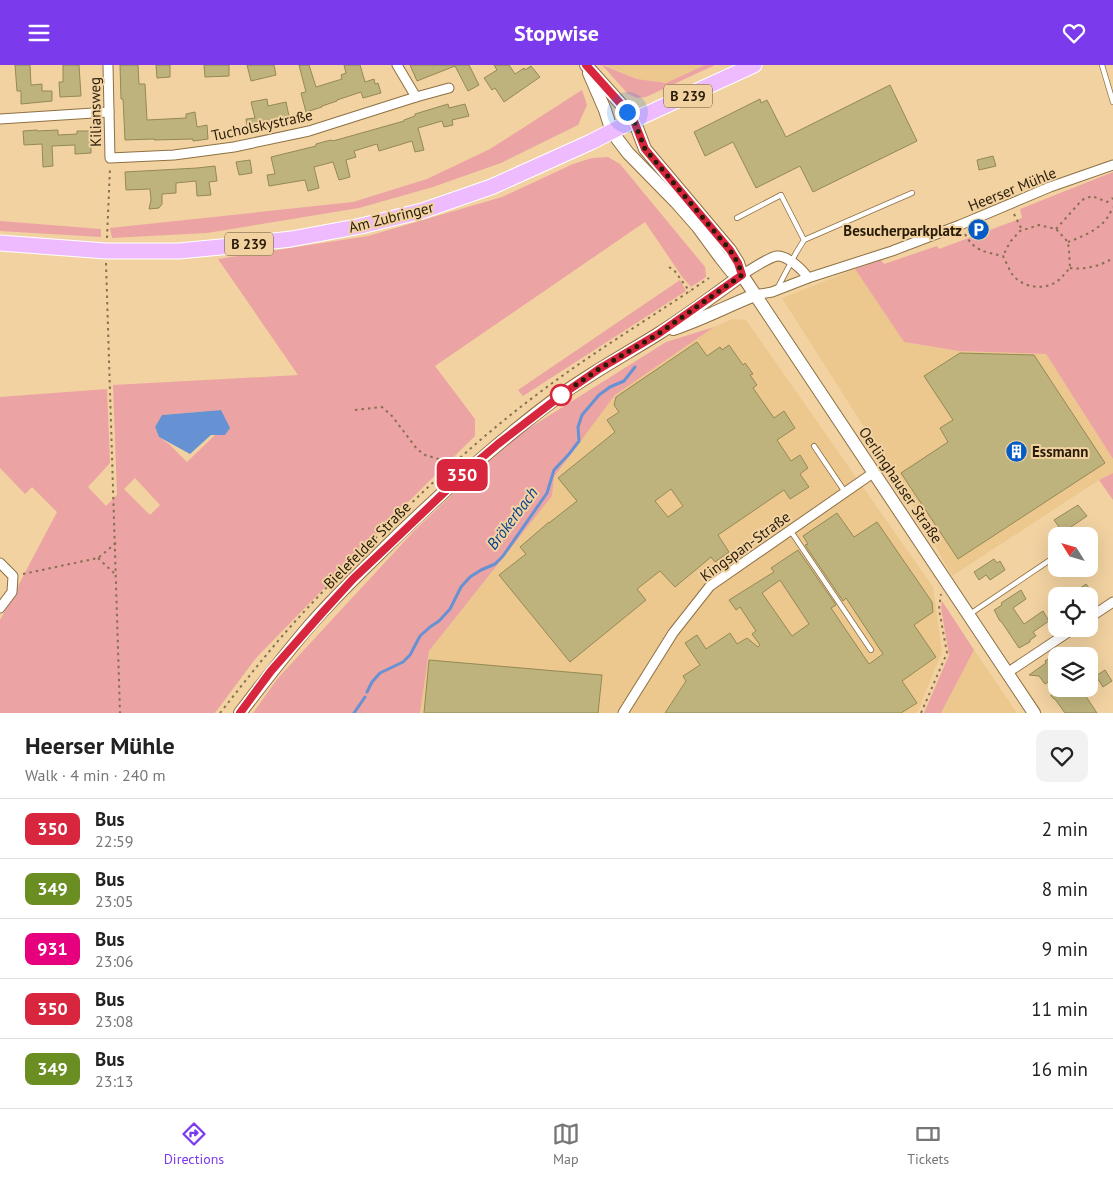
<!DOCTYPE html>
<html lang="en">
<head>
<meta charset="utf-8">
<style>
	body { margin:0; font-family:"PT Sans",sans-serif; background:#f2f2f2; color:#222; height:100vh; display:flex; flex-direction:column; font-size:19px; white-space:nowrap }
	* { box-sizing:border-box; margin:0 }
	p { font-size:16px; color:#767676 }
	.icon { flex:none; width:28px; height:28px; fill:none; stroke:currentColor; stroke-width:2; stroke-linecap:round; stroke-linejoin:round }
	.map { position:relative; height:648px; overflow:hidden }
	.panel { display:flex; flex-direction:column; background:#fff; flex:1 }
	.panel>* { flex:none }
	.badge { padding:0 10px; border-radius:8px; font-size:18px; line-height:32px }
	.needle { width:32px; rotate:307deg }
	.tools { position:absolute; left:1048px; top:462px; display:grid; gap:10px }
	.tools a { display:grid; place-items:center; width:50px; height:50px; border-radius:10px; background:#fff; box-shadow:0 5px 20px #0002; font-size:25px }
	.you { position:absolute; width:25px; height:25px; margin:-12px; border:4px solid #fff; border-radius:50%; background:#1a73e8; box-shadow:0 0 0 8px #1a73e833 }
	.map>.badge { position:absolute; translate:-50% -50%; box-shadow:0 0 0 2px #fff }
	.round { display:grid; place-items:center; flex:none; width:52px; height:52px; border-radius:10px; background:#f2f2f2 }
	.summary { display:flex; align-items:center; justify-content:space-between; height:85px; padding:0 25px }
	h1 { font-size:24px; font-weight:800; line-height:38px }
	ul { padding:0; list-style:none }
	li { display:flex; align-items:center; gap:15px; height:60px; padding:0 25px; border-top:1px solid #e0e0e0 }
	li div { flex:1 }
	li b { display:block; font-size:19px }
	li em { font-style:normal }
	li .badge { min-width:55px; font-weight:700; text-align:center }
	header { display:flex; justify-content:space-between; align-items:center; height:65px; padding:0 25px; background:#7c3aed; color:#fff; font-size:22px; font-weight:800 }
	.dock { display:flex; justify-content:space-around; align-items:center; height:70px; border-top:1px solid #e0e0e0; background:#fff; font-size:14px; color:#767676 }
	.dock a { display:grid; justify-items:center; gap:2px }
	.dock .active { color:#7c3aed }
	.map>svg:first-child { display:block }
	.built { fill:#ecc88f }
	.green { fill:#eca3a4; fill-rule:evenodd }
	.water { fill:#6692d3 }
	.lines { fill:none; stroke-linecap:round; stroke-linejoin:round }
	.stream { stroke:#6692d3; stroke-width:3 }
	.building { fill:#beb37c; stroke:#948954; fill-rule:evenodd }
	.lane-casing { stroke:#8e7042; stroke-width:6 }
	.street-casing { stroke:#8e7042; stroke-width:11 }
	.secondary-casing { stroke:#8e7042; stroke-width:14 }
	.primary-casing { stroke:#fff; stroke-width:17 }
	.path { stroke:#86704f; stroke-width:2; stroke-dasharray:2.5 4; stroke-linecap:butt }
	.lane { stroke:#fff; stroke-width:4.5 }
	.street { stroke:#fff; stroke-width:9 }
	.secondary { stroke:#fff; stroke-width:12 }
	.primary { stroke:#efbbff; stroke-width:15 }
	.line-casing { stroke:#fff; stroke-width:11 }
	.line { stroke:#d7263d; stroke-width:8 }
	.walk { stroke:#281c09; stroke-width:5; stroke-dasharray:0 9 }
	.stop-dot { fill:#fff; stroke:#d7263d; stroke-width:2.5 }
	.labels { text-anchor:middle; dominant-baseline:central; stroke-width:4; stroke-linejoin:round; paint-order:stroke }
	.shield { fill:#f2d2a1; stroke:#655337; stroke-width:1 }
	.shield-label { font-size:14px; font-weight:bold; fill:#281c09 }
	.street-label { font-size:15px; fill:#281c09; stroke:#f2d2a1 }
	.poi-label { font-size:15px; font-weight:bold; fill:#281c09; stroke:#f2d2a1; text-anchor:end }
	.water-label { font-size:16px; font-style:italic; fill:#07428f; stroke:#f2d2a1 }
</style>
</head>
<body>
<header><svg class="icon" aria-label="menu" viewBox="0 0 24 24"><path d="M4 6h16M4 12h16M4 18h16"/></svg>Stopwise<svg class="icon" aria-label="heart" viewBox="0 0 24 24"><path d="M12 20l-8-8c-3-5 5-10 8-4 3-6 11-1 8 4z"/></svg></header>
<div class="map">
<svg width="1113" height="648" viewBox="0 0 1113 648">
	<rect width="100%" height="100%" fill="#f2d2a1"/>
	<g class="built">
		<polygon points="604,0 705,0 666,18 637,14"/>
		<polygon points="855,204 904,277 959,286 1046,289 1113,394 1113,408 1099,415 952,511 907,430 782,233"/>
		<polygon points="732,254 746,255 933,522 942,587 917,648 420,648 429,586 552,431 554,412 615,330 714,262"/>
		<polygon points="974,585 1017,648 941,648"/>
	</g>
	<g class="green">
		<polygon points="602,0 637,14 666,18 705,0 715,0 646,32 637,33 628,29"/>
		<polygon points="582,25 587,40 578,60 501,98 433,122 359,143 207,168 112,173 110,163 353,137 427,114 490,84"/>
		<path d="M608 92 620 99 705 202 706 212 691 222 683 213 645 157 435 301 475 354V371L399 446 256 593 215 648H0V555L57 447 32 422 25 429 0 403V332L107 324 110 398 88 422 106 441 117 430 113 320 298 310 218 194 368 171 502 132 573 99 592 93ZM221 345 225 370H215L187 397 169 379 159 372 155 362 162 350ZM135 413 160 440 150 450 124 424Z"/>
		<polygon points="1113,107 1113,394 1046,289 959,286 904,277 855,204 881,195 884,199 937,181 939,184 1022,153 1020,144"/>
		<polygon points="0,156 101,164 101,172 0,166"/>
		<polygon points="680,215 686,226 523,331 518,325"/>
		<polygon points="714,262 615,330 554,412 552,431 429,586 420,648 253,648 278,613 414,466 471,412 523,367 666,277"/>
		<polygon points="1113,408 1113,435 1099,415"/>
		<polygon points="942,536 974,585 941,648 924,648 949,590 941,543"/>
	</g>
	<polygon class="water" points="221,345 230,363 225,370 211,370 190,389 159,372 155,362 162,350"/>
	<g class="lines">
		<g class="stream">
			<polyline points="367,627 372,617 380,608 403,597 410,590 420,571 430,562 439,556 450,544 461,522 470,512 481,505 495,499 503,491 547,428 554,405 569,389 579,376 578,362 582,350 599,330 610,322 624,316 635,302"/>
			<polyline points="354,648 365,632"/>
		</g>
	</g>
	<g class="building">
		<polygon points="15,0 30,0 31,20 42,19 42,26 52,26 52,36 21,39 21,26 17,26"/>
		<polygon points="63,0 79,0 81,31 60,32 59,17 63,17"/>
		<polygon points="120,0 138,0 139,19 145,19 147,55 186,53 186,49 195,47 197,62 207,60 208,74 193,76 193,74 154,75 154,74 125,75 123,34 121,34"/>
		<polygon points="156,0 170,0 170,12 157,13"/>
		<polygon points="204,0 229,0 229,11 205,12"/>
		<polygon points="247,0 274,0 276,10 251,16"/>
		<polygon points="299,0 309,0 316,22 342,14 341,10 346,8 344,0 360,0 365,17 374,14 375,19 378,18 381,28 363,33 361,27 337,35 337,36 322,41 322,42 306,47 301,28 306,27"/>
		<polygon points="410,0 469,0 479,20 468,26 455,1 417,16"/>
		<polygon points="494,0 509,0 515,9 524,3 525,5 531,1 540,12 504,37 495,23 492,25 484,13 497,5"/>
		<polygon points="890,20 917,76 813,127 800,101 756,123 733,77 705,91 694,67 760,34 761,38 767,35 786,72"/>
		<polygon points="267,34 268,41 286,37 289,51 260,57 261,65 248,67 246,54 255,53 251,37"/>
		<polygon points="448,39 449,43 465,39 469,51 452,55 453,60 444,62 442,56 418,63 424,85 415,87 412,76 379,86 377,79 354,86 356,92 346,95 350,112 339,115 333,97 314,102 319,123 308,126 305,115 269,121 267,110 275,109 271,92 316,81 316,79 327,76 332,75 333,76 404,56 404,55 415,51 415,49"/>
		<polygon points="37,65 37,66 58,65 58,70 77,69 77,66 91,66 91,88 75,89 75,80 52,81 53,101 43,102 42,79 24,80 23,66"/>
		<polygon points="993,91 996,101 979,105 977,95"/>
		<polygon points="250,95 252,108 239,110 236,97"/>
		<polygon points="215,101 217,116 209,117 211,130 197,131 196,116 176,118 176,128 162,129 162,139 159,143 149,144 151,135 150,124 126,125 125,107 197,103"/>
		<path d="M697 277 707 291 720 282 722 285 729 280 743 300 745 298 753 309 750 310 757 320 753 323 774 353 784 346 795 363 777 375 791 396 800 390 808 403 800 409 809 422 790 434 784 425 718 470 729 487 715 497 711 492 675 522 660 506 637 524 646 535 570 597 499 510 526 489 520 482 549 457V458L577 436 558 413 615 367 607 355 619 347 614 340 616 332ZM671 424 683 441 668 452 655 436Z"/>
		<polygon points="960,288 1034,290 1105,398 958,494 901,408 948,377 940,363 953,355 924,311"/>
		<polygon points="1078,440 1087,451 1068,464 1067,463 1062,466 1054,455"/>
		<path d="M837 448 854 472 877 457 932 537 933 547 914 560 936 592 902 616 917 638 901 648H665L686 616 683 611 700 600 685 578 697 570 706 584 730 568 737 579 747 573 758 582 760 580 752 569 756 566 740 542 736 545 729 535 774 507 771 503 798 485 836 540 831 543 869 599 883 589 846 533 843 536 805 480 808 479 803 471ZM780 515 809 559 792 571 762 528Z"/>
		<polygon points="994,494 997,498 1000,496 1005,505 990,515 986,510 979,515 974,507"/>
		<polygon points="1086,519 1095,531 1069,531"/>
		<polygon points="1021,525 1026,534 1013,543 1024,559 1043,546 1049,556 1033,567 1036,571 1030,575 1030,577 1019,583 1001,556 1000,556 997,551 997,550 994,545 1002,540 1001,538"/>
		<polygon points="1056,589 1056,600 1052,603 1056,609 1056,612 1045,619 1039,611 1029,610 1046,598 1045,596"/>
		<polygon points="429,595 602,610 598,648 424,648"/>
		<polygon points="1105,605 1112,616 1103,622 1096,611"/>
		<polygon points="1052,624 1081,624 1097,648 1065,648 1055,634 1054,634 1051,631"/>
	</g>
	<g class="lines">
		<defs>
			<g id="lane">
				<polyline points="1102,0 1113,37"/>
				<polyline points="737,153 781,130 804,175 796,188 777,224"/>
				<polyline points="804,175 912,128"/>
				<polyline points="814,381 845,427"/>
				<polyline points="790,465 871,585"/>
				<polyline points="970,549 1056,491"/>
			</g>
			<g id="street">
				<polyline points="108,0 110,93 174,90 234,82 309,66 416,32 449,23"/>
				<polyline points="397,0 416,32"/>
				<polyline points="0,54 109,47"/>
				<path d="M742 210C750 205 767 193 777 191 787 190 803 205 808 213"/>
				<polyline points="755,230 772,227 808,213 892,186 960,160 1050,122 1113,100"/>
				<polyline points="0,498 13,511 12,527 0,543"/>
				<polyline points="1089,553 1113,537"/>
				<polyline points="1007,608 1073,564"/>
				<polyline points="623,648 673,568 710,521 873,408"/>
			</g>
			<g id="secondary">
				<polyline points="586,0 620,38 634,55 645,84 730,185 738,198 742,210 1034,648"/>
				<polyline points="589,8 605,45 612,67 628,88 676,137 698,162 720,192 731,206 742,210"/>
				<path d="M673 264C701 255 727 241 755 230"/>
				<path d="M240 648C263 618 286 588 311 559 338 528 369 499 398 470 450 420 503 372 562 329 593 307 626 289 658 269 687 251 714 230 742 210"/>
			</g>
			<polyline id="primary" points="0,178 106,186 179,186 231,181 291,174 361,161 422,146 491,122 591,77 634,55 754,0"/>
		</defs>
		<use href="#lane" class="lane-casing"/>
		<use href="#street" class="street-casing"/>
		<use href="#secondary" class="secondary-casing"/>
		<use href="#primary" class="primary-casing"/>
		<g class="path">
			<polyline points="1014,149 1022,165"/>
			<polyline points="1056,164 1082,135 1092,131 1107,137 1113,133"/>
			<path d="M965 169C974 186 985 187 1003 191 1006 197 1009 204 1012 209 1021 222 1043 226 1056 217 1061 214 1065 208 1070 203L1069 186 1068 177 1056 164 1039 160 1020 166 1010 177 1003 191"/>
			<polyline points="107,173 110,103"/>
			<path d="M1068 177C1081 172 1099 165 1107 153 1110 150 1111 145 1113 142"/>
			<polyline points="106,198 120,648"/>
			<polyline points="669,202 674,205 690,227"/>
			<path d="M1070 203C1084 205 1101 201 1113 193"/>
			<polyline points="355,345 382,342 392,351 417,384 425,390 452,398"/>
			<polyline points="98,493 115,509"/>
			<polyline points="23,509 98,493 116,478"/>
			<path d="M220 648C247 614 273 580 302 549 332 516 363 485 395 454 442 408 490 364 543 325 596 285 654 251 709 213"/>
			<polyline points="921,648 947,588 939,544 941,529"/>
		</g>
		<use href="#lane" class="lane"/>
		<use href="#street" class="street"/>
		<use href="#secondary" class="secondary"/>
		<use href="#primary" class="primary"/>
	</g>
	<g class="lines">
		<defs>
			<polyline id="line" points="240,648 271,606 322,548 353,514 389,480 472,401 498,379 563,329 599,304 658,269 742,210 738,198 730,185 645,84 634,56 620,38 586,0"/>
		</defs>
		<use href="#line" class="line-casing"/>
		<use href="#line" class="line"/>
		<polyline class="walk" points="561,330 599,304 658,269 742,210 738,198 730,185 645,84 634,56 627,47"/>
	</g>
	<defs>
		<symbol id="parking-disc" viewBox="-11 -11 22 22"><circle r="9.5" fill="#055bc5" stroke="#f2d2a1"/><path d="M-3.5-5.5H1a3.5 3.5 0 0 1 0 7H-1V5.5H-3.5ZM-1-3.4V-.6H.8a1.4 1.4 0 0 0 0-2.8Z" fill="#fff"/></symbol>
		<symbol id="building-disc" viewBox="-11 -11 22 22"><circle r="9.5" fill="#055bc5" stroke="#f2d2a1"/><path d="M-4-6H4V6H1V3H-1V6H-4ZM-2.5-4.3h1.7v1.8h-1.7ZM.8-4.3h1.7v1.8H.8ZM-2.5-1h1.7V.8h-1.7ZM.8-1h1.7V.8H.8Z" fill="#fff"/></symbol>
	</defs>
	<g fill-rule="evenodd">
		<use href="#parking-disc" x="966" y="152" width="25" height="25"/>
		<use href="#building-disc" x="1004" y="374" width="25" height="25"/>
	</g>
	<circle class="stop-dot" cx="561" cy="330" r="10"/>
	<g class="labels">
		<g class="shield">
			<rect x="664" y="19.5" width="48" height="23" rx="4"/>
			<rect x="225" y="167.5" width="48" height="23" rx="4"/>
		</g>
		<g class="shield-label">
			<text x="688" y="31">B 239</text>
			<text x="249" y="179">B 239</text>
		</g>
		<g class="street-label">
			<text transform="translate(95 47) rotate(-91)">Kiliansweg</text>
			<text transform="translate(262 60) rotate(-12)">Tucholskystraße</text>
			<text transform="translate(1012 124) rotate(-22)">Heerser Mühle</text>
			<text transform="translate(391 152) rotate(-14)">Am Zubringer</text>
			<text transform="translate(901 420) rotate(56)">Oerlinghauser Straße</text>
			<text transform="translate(367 480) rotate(-45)">Bielefelder Straße</text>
			<text transform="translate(745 481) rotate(-36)">Kingspan-Straße</text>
		</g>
		<g class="poi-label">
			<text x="962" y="165">Besucherparkplatz</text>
			<text x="1032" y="386" text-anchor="start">Essmann</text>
		</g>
		<g class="water-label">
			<text transform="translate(512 453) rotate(-53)">Brökerbach</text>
		</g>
	</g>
</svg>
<div class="tools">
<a><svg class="needle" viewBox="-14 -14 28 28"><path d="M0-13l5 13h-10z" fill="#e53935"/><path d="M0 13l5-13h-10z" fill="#767676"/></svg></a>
<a><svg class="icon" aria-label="locate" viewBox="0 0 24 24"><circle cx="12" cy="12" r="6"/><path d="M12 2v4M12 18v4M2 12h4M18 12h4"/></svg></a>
<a><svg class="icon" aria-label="layers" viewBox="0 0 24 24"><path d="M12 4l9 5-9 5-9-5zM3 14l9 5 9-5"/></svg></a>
</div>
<div class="you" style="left:627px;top:47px"></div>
<b class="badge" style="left:462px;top:410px;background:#d7263d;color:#fff">350</b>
</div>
<section class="panel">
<div class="summary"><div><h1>Heerser Mühle</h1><p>Walk · 4 min · 240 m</p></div><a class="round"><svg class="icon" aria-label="heart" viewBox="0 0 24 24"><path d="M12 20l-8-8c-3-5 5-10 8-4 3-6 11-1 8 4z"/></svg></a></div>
<ul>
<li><span class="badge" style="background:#d7263d;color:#fff">350</span><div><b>Bus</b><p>22:59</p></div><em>2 min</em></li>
<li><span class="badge" style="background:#6b8e23;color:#fff">349</span><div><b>Bus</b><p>23:05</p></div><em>8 min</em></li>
<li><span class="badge" style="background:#e6007e;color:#fff">931</span><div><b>Bus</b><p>23:06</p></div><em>9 min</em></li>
<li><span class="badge" style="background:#d7263d;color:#fff">350</span><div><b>Bus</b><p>23:08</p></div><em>11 min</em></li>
<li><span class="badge" style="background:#6b8e23;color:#fff">349</span><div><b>Bus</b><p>23:13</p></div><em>16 min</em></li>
</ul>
</section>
<nav class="dock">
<a class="active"><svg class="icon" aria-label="directions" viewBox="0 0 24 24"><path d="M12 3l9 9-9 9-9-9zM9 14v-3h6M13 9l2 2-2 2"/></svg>Directions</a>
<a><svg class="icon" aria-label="map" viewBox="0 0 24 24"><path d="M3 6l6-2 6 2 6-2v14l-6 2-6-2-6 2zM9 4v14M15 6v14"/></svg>Map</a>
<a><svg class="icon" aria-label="tickets" viewBox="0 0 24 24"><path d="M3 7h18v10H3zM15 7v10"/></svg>Tickets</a>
</nav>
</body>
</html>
